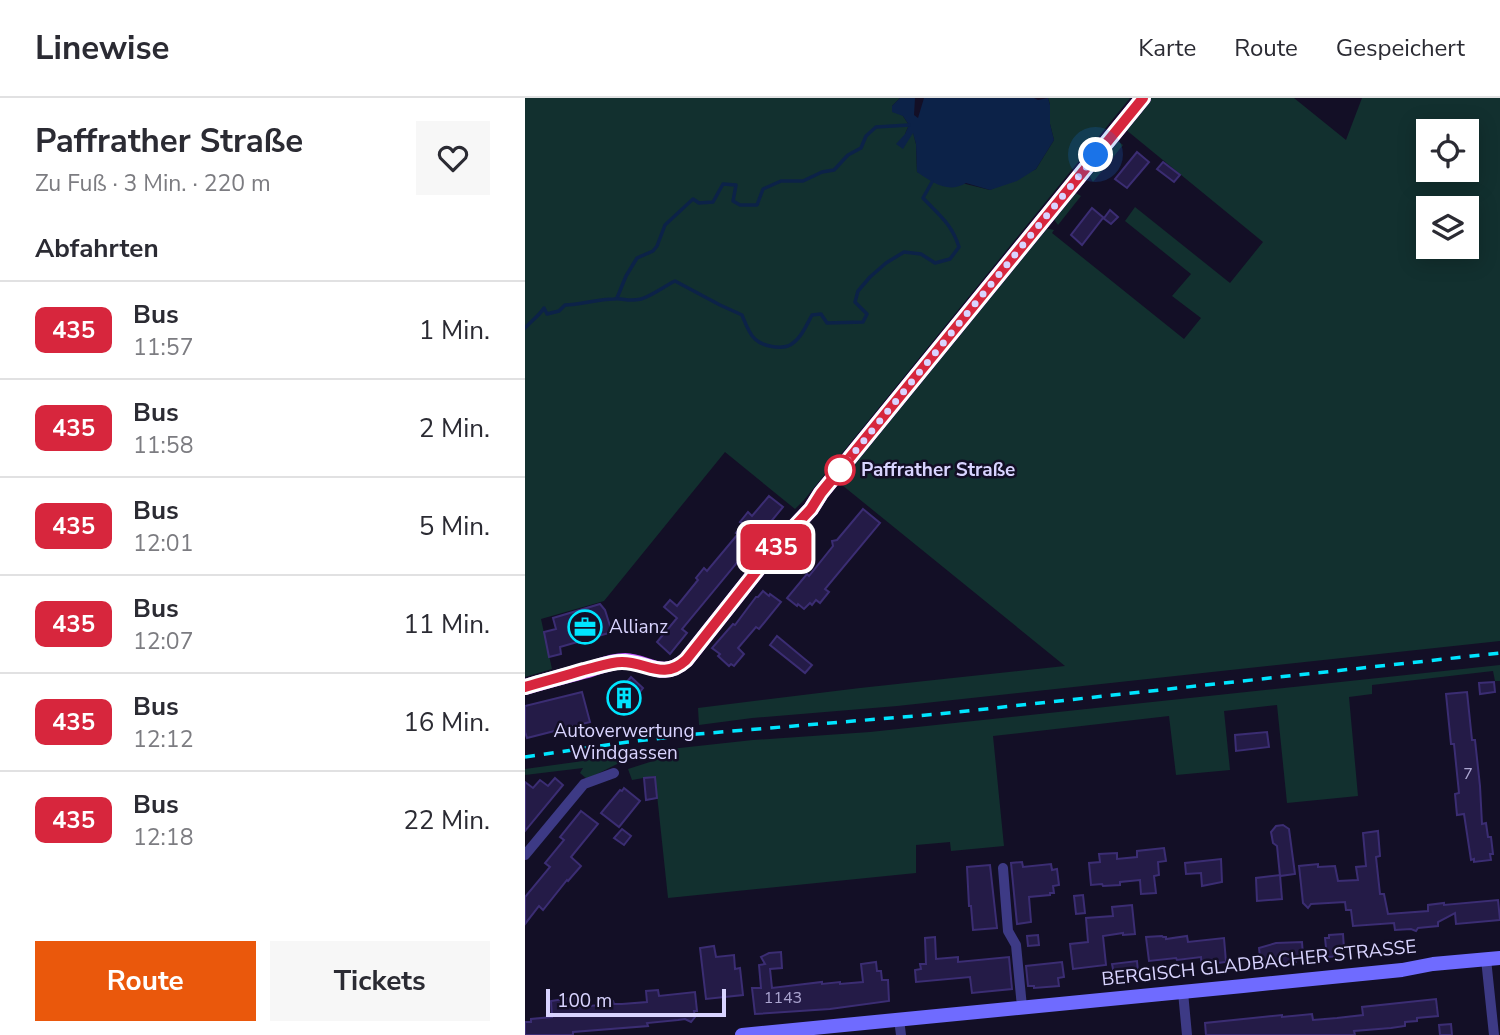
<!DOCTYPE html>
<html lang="de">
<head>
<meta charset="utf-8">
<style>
	body { margin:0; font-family:"Nunito Sans",sans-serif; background:#f7f7f7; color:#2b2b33; height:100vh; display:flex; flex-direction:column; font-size:26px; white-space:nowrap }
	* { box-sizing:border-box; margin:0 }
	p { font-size:23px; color:#7c7c81 }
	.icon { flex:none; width:38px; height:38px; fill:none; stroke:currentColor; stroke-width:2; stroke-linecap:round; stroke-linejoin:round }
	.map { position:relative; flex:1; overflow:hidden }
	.details { display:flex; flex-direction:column; background:#fff; width:525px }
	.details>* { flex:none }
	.badge { padding:0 14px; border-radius:10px; font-size:24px; line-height:46px }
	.controls { position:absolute; left:891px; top:21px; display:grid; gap:14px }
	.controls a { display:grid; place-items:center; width:63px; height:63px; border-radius:0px; background:#fff; box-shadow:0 4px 18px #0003; font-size:35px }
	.scale { position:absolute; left:21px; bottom:18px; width:180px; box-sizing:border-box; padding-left:7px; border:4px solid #d9d4ff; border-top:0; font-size:19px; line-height:24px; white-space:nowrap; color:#d9d4ff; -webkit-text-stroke:5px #130f26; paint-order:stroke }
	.you { position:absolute; width:35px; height:35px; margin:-18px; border:5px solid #fff; border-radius:50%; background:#1a73e8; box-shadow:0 0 0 10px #1a73e833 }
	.map>.badge { position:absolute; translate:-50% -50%; box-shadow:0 0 0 4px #fff }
	h2 { padding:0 35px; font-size:26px; line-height:63px }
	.round { display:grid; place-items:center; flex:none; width:74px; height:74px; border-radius:0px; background:#f7f7f7 }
	.overview { display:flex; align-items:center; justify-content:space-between; height:119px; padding:0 35px }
	h1 { font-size:33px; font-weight:700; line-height:52px }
	.action { display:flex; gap:14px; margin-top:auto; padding:14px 35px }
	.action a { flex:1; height:80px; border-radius:0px; background:#ea580c; color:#fff; font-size:28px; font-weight:700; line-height:80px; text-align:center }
	.action a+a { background:#f7f7f7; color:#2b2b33 }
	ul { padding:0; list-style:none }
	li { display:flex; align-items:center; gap:21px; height:98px; padding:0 35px; border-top:2px solid #e1e1e2 }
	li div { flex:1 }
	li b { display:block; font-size:26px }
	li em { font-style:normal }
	li .badge { min-width:77px; font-weight:700; text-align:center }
	header { display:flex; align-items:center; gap:42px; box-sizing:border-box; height:98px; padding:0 35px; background:#fff; border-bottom:2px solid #e1e1e2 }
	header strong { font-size:33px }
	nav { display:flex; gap:38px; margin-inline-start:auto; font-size:24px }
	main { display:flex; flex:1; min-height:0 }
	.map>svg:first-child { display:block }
	.green { fill:#12302f; fill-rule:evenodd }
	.water { fill:#0c2248 }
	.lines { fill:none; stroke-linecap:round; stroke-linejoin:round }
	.stream { stroke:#0c2248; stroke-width:3.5 }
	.building { fill:#241b47; stroke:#3b2d73; stroke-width:2 }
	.minor { stroke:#3d3a85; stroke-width:10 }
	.secondary { stroke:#6f6bff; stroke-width:14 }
	.primary { stroke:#c25bff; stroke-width:16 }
	.rail { stroke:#00e5ff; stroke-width:3.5; stroke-dasharray:10 9; stroke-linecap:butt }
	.line-casing { stroke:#fff; stroke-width:16 }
	.line { stroke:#d7263d; stroke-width:10 }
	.walk { stroke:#d9d4ff; stroke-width:7; stroke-dasharray:0 12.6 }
	.stop-dot { fill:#fff; stroke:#d7263d; stroke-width:3.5 }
	.labels { text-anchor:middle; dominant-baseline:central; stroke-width:5; stroke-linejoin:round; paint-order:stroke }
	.number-label { font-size:16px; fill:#aca6d1 }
	.stop-label { font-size:19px; font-weight:bold; fill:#d9d4ff; stroke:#130f26; text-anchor:start }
	.poi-label { font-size:19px; fill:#d9d4ff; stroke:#130f26; text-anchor:start }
	.street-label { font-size:19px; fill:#d9d4ff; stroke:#130f26 }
</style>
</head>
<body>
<header>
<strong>Linewise</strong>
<nav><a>Karte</a><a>Route</a><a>Gespeichert</a></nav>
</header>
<main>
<section class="details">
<div class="overview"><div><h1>Paffrather Straße</h1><p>Zu Fuß · 3 Min. · 220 m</p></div><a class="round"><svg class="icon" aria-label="heart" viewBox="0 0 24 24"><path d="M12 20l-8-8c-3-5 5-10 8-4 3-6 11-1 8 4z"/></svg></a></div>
<h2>Abfahrten</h2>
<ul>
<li><span class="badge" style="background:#d7263d;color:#fff">435</span><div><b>Bus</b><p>11:57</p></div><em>1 Min.</em></li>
<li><span class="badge" style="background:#d7263d;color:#fff">435</span><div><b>Bus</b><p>11:58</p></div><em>2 Min.</em></li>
<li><span class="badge" style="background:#d7263d;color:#fff">435</span><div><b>Bus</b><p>12:01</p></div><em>5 Min.</em></li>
<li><span class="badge" style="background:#d7263d;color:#fff">435</span><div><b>Bus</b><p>12:07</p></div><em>11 Min.</em></li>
<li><span class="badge" style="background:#d7263d;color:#fff">435</span><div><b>Bus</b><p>12:12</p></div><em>16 Min.</em></li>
<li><span class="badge" style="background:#d7263d;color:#fff">435</span><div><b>Bus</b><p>12:18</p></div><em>22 Min.</em></li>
</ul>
<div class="action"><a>Route</a><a>Tickets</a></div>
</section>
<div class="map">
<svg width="975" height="937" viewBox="0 0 975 937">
	<rect width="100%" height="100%" fill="#130f26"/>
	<g class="green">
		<polygon points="0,0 375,0 367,8 378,18 384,27 380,36 388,34 391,46 392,74 465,92 511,71 529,42 525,26 525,7 523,0 605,0 279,402 270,411 200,354 79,503 16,521 27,571 0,579"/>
		<path d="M625 0H769L821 42 837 0H975V543L372 608 227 620 174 627 173 610 335 590 540 568 317 387 329 372 326 369 520 130 529 132 527 135 659 241 676 220 647 198 666 176 600 123 610 109 705 185 738 144 600 31ZM903 33H942V72H903ZM903 110H942V149H903Z"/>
		<polygon points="591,42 598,47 568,84 565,79 566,73"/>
		<polygon points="549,94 556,98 533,127 528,120"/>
		<polygon points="975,567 975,583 970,583 968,573 847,587 847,596 824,599 833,698 762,705 752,607 699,613 705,672 651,677 644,618 468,638 479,748 426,753 425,744 391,747 391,775 143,800 130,678 107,682 103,671 128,663 127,653 228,642 345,634"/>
		<polygon points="116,655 117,658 98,663 62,681 55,675 58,670 0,677 0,671"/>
	</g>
	<path class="water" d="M375 0H390L389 17 393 20 399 0H509L513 2 523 0 525 7V26L529 42 511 71 492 83 465 92 441 85C423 96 407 84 392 74L391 46 388 35 378 51 371 46 380 36 384 27 378 18 367 14V8Z"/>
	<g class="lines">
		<g class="stream">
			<polyline points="92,200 101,178 112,160 128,153 132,148 140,127 168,101 174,105 188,104 198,86 211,87 208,103 215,107 232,107 238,91 256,83 278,83 297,74 309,72 323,57 336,50 341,38 351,29 384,27"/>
			<path d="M0 230C7 222 14 218 19 210L22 216 34 213 40 207C56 207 72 201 89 201 99 200 103 204 116 201 128 197 138 189 150 183L195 207 217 217C220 224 224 236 230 241 237 248 254 251 263 248 275 243 281 228 287 217L296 216 302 225 338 224 342 216 330 204 333 193 345 179 361 165 379 154 396 156 410 165 425 161 434 149C426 125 415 118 398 100L407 84"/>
		</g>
	</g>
	<g class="building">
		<polygon points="612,54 624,64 602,90 590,81"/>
		<polygon points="638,64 655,77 649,84 632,71"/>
		<polygon points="567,110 579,120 585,112 593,119 586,126 578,120 557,147 546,137"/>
		<polygon points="244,398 258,409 157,531 162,535 145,556 132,544 152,520 139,509 145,502 152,508 173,482 171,480 179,470 182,473 213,436 211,435 218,426 215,424 223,414 227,418"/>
		<polygon points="338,411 355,425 300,491 304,494 295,505 291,502 287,507 285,505 279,511 273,506 272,508 262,500 282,476 284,478 308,448 307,443 312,442"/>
		<polygon points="238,493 244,498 245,496 256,504 234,531 231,529 213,550 219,556 209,568 206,566 204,568 193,558 195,556 187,550 208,526 210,527 231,499 233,499"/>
		<polygon points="75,506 80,512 87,534 35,549 36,556 24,559 19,534 31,531 28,520"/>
		<polygon points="252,538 287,567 280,575 245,547"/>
		<polygon points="106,579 118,590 102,610 89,599"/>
		<polygon points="969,584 970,594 955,596 954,585"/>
		<polygon points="57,594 65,624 2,640 0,634 0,608"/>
		<polygon points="942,594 947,642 950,642 955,688 957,726 961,725 963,739 966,739 968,756 965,756 966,762 949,764 949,761 946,762 939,716 932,717 930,696 934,695 929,646 926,646 921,596"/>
		<polygon points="742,634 744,649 711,653 710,637"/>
		<polygon points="130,679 132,700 121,702 119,680"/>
		<polygon points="30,680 38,687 0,733 0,684 8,690 15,682 23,688"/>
		<polygon points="99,690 115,703 94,729 76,715 95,692 97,693"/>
		<polygon points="56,713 73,726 46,759 56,768 43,783 42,782 18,812 14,808 0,826 0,799 25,769 20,765 39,742 35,739"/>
		<polygon points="758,727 764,731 770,776 755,778 752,748 748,745 746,734 751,728"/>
		<polygon points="97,731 106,738 99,747 89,740"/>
		<polygon points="853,733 855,758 851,759 855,796 859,796 863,816 903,813 903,807 919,805 919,807 973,802 975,822 931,826 930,815 913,824 913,828 893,830 891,833 886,831 870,832 869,825 828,828 826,812 821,812 820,804 786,806 783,810 778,805 774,768 793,766 793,769 810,768 813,783 833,782 831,769 841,768 838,735"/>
		<polygon points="639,750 641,763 633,764 634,777 629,778 631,795 616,796 615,782 595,784 595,787 578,788 577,786 566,787 564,765 575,764 574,756 592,755 592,761 612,759 612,753"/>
		<polygon points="696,761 697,784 677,788 676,775 661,776 660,765"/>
		<polygon points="497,764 498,769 526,766 527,772 532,771 534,787 528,788 529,795 525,795 525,797 504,799 506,824 492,826 486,765"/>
		<polygon points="465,767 472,830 448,832 446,808 444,808 442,769"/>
		<polygon points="755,777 757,801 732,803 731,780"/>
		<polygon points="558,797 560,815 551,816 549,798"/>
		<polygon points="607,807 610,836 598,837 598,835 578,838 581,867 548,871 545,846 563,844 561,820 588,818 587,809"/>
		<polygon points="818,836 819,851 815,852 816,858 802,859 800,840 804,840 804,837"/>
		<polygon points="513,837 514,847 503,848 502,838"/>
		<polygon points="637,838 638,839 641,839 641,841 662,838 663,844 699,840 701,864 693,865 693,872 677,873 676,859 652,862 651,860 624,863 621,839"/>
		<polygon points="410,839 411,861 433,859 433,864 484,859 487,891 447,895 445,879 391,884 390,872 396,871 395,866 401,866 400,840"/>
		<polygon points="777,844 778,858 771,859 771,864 736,868 734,850 751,845"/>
		<polygon points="189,848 191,859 209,857 210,871 215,870 218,897 181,901 175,850"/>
		<polygon points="256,854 257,870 245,871 247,890 297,884 297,886 315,884 315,886 338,884 336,866 351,864 352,873 356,873 357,882 363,882 364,903 305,911 230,916 227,890 236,890 234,867 240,866 236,859 244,855"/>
		<polygon points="612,863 613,874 589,876 587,866"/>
		<polygon points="537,864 539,879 533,880 534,888 509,890 509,888 503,888 501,868"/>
		<polygon points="133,892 134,898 170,894 172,913 169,913 170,919 166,924 160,921 153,922 122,925 123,928 48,934 48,937 0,937 0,924 6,924 6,921 27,919 26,903 52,899 53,909 75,907 74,904 88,903 89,906 97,906 122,904 121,893"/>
		<polygon points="911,901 913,918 892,920 892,923 880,924 880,928 866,930 829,933 830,937 681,937 680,925 757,917 757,919 787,916 788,922 812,920 838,917 837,909"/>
		<polygon points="926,926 927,937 915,937 914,927"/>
	</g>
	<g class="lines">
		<g class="minor">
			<polyline points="0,757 59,686 89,675"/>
			<polyline points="478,770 483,833 491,847 497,909"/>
			<polyline points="961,861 969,937"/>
			<polyline points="658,894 662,937"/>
			<polyline points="374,921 376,937"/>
		</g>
		<polyline class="secondary" points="217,937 718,888 877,872 908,866 975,860"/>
		<path class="primary" d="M0 589C21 583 42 577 63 572 75 568 87 563 100 563 124 564 137 583 161 562L253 446 286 411 296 395 618 0"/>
		<polyline class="rail" points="0,659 103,644 172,636 414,616 975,555"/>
	</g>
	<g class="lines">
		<defs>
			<path id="line" d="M0 589C20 583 40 578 59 572 72 569 85 564 97 564 122 564 138 583 161 562L253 446 286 411 296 395 618 0"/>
		</defs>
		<use href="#line" class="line-casing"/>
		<use href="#line" class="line"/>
		<polyline class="walk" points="315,372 571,57"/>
	</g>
	<defs>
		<symbol id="office-ring" viewBox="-11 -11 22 22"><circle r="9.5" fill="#130f26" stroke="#00e5ff" stroke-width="1.5"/><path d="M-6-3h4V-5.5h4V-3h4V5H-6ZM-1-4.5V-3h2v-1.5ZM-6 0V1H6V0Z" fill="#00e5ff"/></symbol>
		<symbol id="building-ring" viewBox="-11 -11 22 22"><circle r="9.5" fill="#130f26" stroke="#00e5ff" stroke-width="1.5"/><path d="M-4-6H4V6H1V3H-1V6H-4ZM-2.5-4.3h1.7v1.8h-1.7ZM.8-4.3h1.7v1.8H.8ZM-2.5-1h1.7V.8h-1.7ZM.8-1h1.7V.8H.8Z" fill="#00e5ff"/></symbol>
	</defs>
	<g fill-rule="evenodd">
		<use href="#office-ring" x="41" y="510" width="38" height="38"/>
		<use href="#building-ring" x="80" y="581" width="38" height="38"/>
	</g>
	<circle class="stop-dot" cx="315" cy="372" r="14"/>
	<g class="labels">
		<g class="number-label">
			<text x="943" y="676">7</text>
			<text x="258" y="900">1143</text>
		</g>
		<g class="stop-label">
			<text x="336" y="372">Paffrather Straße</text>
		</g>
		<g class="poi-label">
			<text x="84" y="529">Allianz</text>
			<text x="99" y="633" text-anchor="middle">Autoverwertung<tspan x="99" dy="22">Windgassen</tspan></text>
		</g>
		<g class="street-label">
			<text transform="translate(734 865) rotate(-6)">BERGISCH GLADBACHER STRASSE</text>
		</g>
	</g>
</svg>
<div class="controls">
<a><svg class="icon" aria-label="locate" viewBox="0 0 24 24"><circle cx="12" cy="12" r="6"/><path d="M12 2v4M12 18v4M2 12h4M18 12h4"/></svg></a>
<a><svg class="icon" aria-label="layers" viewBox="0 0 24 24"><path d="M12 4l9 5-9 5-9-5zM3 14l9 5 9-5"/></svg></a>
</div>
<div class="scale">100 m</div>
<div class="you" style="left:571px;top:57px"></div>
<b class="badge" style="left:251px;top:449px;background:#d7263d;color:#fff">435</b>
</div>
</main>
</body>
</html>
